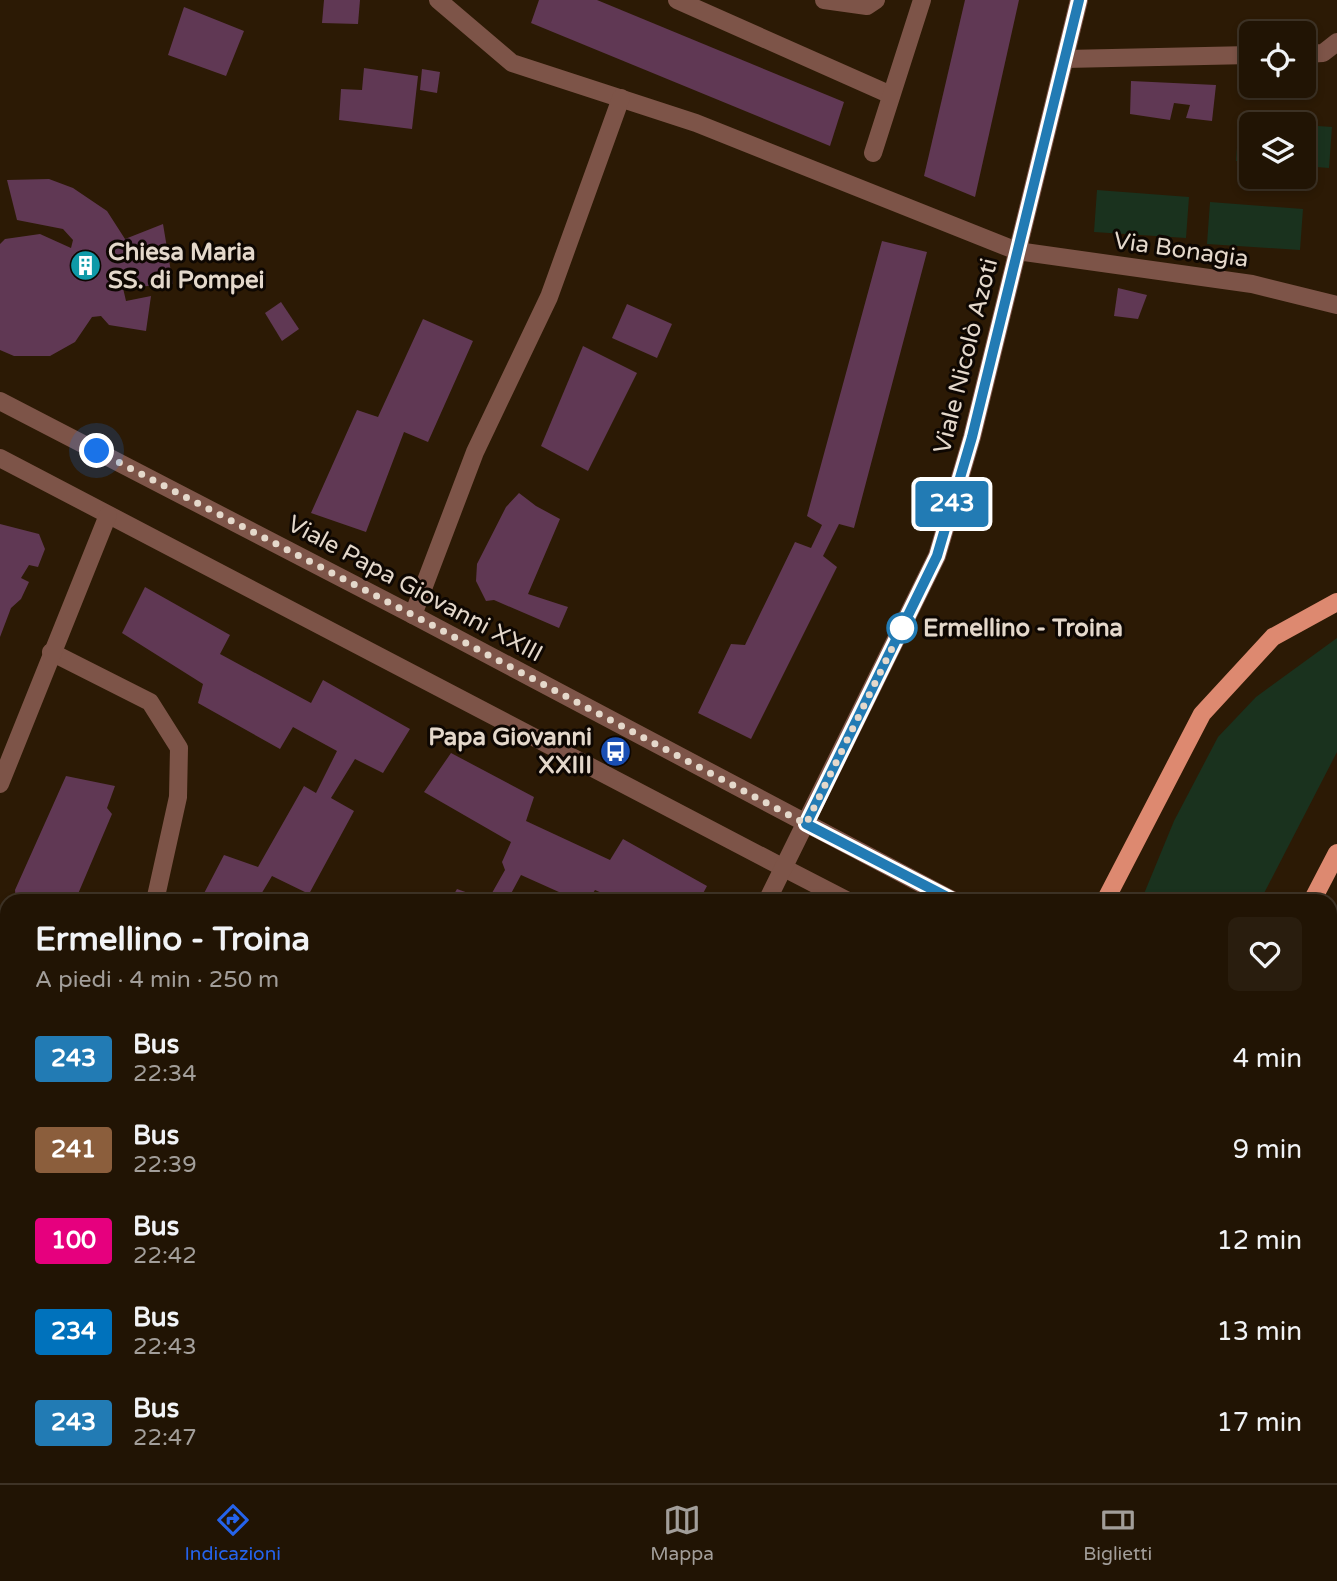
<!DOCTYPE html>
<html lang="it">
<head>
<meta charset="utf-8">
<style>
	body { margin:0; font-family:"Varela Round",sans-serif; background:#291d0e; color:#f1f3f6; height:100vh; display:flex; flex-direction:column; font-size:26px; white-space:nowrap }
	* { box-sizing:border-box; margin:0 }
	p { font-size:23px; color:#a29e9a }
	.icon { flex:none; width:38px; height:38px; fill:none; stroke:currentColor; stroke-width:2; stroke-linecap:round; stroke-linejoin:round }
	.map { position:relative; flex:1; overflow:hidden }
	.sheet { position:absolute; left:0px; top:894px; width:1337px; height:590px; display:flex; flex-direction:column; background:#211404; border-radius:21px 21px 0 0; box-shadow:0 4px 10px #0003,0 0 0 2px #3e3326 }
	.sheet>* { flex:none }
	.badge { padding:0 14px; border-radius:5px; font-size:24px; line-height:46px }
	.tools { position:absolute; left:1239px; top:21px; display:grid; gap:14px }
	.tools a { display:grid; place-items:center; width:77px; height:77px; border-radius:10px; background:#211404; box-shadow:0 4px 10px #0003,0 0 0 2px #3e3326; font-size:35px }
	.you { position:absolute; width:35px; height:35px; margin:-18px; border:5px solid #fff; border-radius:50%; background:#1a73e8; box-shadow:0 0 0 10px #1a73e833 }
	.map>.badge { position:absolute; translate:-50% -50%; box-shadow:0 0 0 4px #fff }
	.round { display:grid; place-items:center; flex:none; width:74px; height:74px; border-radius:10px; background:#291d0e }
	.headline { display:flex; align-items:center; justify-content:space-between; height:119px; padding:0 35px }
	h1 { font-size:33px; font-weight:800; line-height:52px }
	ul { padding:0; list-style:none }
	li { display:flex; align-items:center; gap:21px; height:91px; padding:0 35px }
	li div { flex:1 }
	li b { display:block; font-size:26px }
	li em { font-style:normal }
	li .badge { min-width:77px; font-weight:700; text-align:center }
	.tab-bar { display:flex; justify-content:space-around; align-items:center; height:98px; border-top:2px solid #3e3326; background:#211404; font-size:19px; color:#a29e9a }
	.tab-bar a { display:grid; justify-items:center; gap:4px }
	.tab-bar .current { color:#2563eb }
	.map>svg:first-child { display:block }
	.green { fill:#1a321e }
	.building { fill:#603854 }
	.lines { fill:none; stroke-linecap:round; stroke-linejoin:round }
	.minor { stroke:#7d5448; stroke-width:18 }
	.tertiary { stroke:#7d5448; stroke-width:18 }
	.primary { stroke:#dd8970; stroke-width:18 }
	.line-casing { stroke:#fff; stroke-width:16 }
	.line { stroke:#227bb4; stroke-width:10 }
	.walk { stroke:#e4d8cb; stroke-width:7; stroke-dasharray:0 12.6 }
	.stop-dot { fill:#fff; stroke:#227bb4; stroke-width:3.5 }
	.labels { text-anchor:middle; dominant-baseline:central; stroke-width:6; stroke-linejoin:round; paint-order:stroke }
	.street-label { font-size:24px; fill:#e4d8cb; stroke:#0e0702 }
	.poi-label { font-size:24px; font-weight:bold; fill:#e4d8cb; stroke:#0e0702; text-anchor:start }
	.stop-label { font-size:24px; font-weight:bold; fill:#e4d8cb; stroke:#0e0702; text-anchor:start }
</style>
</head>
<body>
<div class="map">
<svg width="1337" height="1483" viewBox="0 0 1337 1483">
	<rect width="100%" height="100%" fill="#2c1a05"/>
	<g class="green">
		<polygon points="1239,120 1299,124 1251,124 1251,162 1236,161"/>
		<polygon points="1304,125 1332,127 1329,168 1304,166"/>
		<polygon points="1097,190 1189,197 1186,238 1094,232"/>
		<polygon points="1210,202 1303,209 1300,250 1207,244"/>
		<polygon points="1337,638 1337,752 1260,901 1141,901 1174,821 1218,737 1256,697"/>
		<polygon points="1330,1196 1337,1200 1337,1329 1330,1342"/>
		<polygon points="1125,1477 1244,1477 1239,1483 1122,1483"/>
	</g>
	<g class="building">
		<polygon points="324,0 360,0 358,24 322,23"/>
		<polygon points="539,0 597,0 844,102 830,146 531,23"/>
		<polygon points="965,0 1019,0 975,197 924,176"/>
		<polygon points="184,7 244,31 226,76 168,55"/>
		<polygon points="364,68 418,76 412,129 339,120 341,89 362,90"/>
		<polygon points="422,69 440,72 437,93 420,90"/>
		<polygon points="1131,81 1216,85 1212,121 1186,118 1190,105 1174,103 1170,120 1130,114"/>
		<polygon points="49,179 73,188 107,211 125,239 163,224 173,284 123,288 126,301 151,296 146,331 109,325 101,316 92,317 75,342 50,356 14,356 0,350 0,244 5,239 40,234 71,248 73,240 63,229 17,220 7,180"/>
		<polygon points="882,241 927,252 854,528 839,524 823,556 837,567 751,739 698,713 731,644 745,645 795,542 811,548 822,525 807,516"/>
		<polygon points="1118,288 1147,295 1138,319 1114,316"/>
		<polygon points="281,302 299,329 282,341 265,313"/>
		<polygon points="627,304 672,324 657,358 612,338"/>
		<polygon points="423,319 473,341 428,442 404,432 366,532 311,513 357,410 378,417"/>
		<polygon points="583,346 637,373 588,471 541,446"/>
		<polygon points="519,493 536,506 560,519 528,594 568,607 559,628 494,600 486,601 476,581 477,564 506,507"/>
		<polygon points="0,524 39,534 45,549 38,567 29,565 21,578 29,582 21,599 11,608 0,637"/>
		<polygon points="145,587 230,635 220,654 311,703 323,680 410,729 383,773 355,759 331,798 354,811 309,894 272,876 257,901 200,901 224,855 258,867 304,786 316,793 337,751 293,727 280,749 198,703 203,684 122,633"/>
		<polygon points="451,753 534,797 526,821 610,860 623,839 707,886 699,901 620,901 595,890 588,901 579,901 521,875 507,901 450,901 457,889 488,900 505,870 502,862 511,842 424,792"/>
		<polygon points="66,776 115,786 107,808 112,814 75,901 16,901 15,890"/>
		<polygon points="202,1477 259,1477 257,1482 247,1478 245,1483 205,1483 201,1481"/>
		<polygon points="1145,1477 1165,1477 1162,1483 1142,1483"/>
	</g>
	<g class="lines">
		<g class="minor">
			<polyline points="438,0 512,63 696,123 1017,251 1252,284 1337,305"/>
			<polyline points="677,0 891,95"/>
			<polyline points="824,0 867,6 876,0"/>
			<polyline points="1304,54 1323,53 1337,42"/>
			<polyline points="1065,59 1251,55"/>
			<polyline points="873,153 922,0"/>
			<polyline points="0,401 413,615 806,823"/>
			<polyline points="0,458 784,868"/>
			<polyline points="413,615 475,452 549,297 621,98"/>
			<polyline points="51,652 150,702 179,748 178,797 155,901"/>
			<polyline points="0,784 108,515"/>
		</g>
		<g class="tertiary">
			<polyline points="806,823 954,901"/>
			<polyline points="784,868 848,901"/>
			<polyline points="767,901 937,556 972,437 1079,0"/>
			<polyline points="1330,1098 1337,1102"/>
			<polyline points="1330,1154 1337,1158"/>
			<polyline points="479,1483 482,1477"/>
		</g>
		<g class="primary">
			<polyline points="1105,901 1202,714 1273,637 1337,602"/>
			<polyline points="1312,901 1337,853"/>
			<polyline points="1330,1000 1337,987"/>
			<polyline points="1330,1412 1337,1398"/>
			<polyline points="906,1477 907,1483"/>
			<polyline points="1011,1483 1014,1477"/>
			<polyline points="1079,1483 1082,1477"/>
			<polyline points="1284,1483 1288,1477"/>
		</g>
	</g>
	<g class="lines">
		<defs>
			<polyline id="line" points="955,901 806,824 937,556 972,437 1079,0"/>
		</defs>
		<use href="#line" class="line-casing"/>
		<use href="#line" class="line"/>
		<polyline class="walk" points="97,451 413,615 806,824 902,628"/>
	</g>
	<defs>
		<symbol id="building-disc" viewBox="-11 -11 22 22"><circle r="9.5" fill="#0f9aa8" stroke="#0e0702"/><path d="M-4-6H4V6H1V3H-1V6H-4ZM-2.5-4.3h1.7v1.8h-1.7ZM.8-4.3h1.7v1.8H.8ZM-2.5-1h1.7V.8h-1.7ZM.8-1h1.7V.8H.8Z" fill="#fff"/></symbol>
		<symbol id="bus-disc" viewBox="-11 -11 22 22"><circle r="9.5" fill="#1a4fb4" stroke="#0e0702"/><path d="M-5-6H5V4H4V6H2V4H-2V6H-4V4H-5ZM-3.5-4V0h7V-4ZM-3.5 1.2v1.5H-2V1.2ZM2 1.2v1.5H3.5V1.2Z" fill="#fff"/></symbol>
	</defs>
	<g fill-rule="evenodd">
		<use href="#building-disc" x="68" y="248" width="35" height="35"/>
		<use href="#bus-disc" x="598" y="734" width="35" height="35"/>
	</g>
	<circle class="stop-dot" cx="902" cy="628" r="14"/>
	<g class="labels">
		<g class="street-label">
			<text transform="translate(1181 250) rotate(8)">Via Bonagia</text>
			<text transform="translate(966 356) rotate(-76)">Viale Nicolò Azoti</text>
			<text transform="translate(415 589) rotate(28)">Viale Papa Giovanni XXIII</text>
		</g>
		<g class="poi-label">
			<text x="108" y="252">Chiesa Maria<tspan x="108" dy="28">SS. di Pompei</tspan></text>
			<text x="592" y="737" text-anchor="end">Papa Giovanni<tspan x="592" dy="28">XXIII</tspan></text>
		</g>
		<g class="stop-label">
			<text x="923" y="628">Ermellino - Troina</text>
		</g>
	</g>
</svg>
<div class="tools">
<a><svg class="icon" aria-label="locate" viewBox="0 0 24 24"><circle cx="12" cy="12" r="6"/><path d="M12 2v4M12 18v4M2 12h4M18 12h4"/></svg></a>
<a><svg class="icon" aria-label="layers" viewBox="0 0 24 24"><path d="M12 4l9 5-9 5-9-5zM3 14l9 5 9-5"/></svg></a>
</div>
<div class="you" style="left:97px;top:451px"></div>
<b class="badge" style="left:952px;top:504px;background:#227bb4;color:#fff">243</b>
<section class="sheet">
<div class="headline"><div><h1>Ermellino - Troina</h1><p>A piedi · 4 min · 250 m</p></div><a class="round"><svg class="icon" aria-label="heart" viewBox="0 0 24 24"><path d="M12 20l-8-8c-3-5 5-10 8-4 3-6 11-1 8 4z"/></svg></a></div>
<ul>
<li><span class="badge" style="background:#227bb4;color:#fff">243</span><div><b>Bus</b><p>22:34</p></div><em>4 min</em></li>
<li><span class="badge" style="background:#8b5e3c;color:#fff">241</span><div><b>Bus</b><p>22:39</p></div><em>9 min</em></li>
<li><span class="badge" style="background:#e6007e;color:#fff">100</span><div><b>Bus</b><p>22:42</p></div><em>12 min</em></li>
<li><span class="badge" style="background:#0072bc;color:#fff">234</span><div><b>Bus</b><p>22:43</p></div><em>13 min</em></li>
<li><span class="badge" style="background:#227bb4;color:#fff">243</span><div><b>Bus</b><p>22:47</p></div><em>17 min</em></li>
</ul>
</section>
</div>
<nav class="tab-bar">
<a class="current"><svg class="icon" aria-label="directions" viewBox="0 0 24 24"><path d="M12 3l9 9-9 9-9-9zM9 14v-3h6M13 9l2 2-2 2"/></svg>Indicazioni</a>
<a><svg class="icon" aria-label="map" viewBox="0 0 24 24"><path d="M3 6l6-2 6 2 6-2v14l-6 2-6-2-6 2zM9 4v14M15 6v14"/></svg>Mappa</a>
<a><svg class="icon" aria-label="tickets" viewBox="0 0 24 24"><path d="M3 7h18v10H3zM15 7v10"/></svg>Biglietti</a>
</nav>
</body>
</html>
